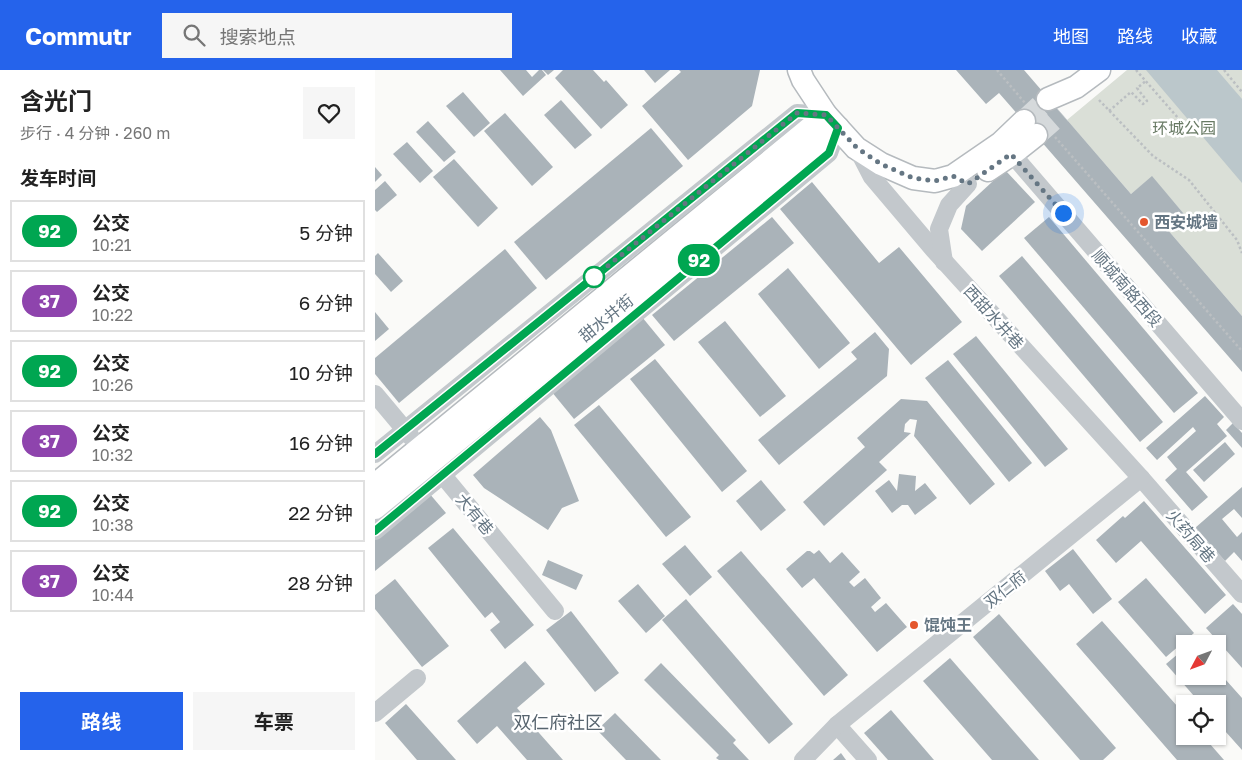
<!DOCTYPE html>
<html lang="zh">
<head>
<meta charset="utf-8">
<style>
	body { margin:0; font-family:"Golos Text","Noto Sans SC",sans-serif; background:#f6f6f6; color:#222; height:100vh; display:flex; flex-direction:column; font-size:19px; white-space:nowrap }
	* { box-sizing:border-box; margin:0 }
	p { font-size:16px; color:#767676 }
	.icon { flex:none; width:28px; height:28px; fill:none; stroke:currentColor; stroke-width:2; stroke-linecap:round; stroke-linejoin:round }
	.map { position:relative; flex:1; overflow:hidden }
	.drawer { display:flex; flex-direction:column; background:#fff; width:375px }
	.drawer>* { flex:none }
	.badge { padding:0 10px; border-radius:16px; font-size:18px; line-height:32px }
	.needle { width:32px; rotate:229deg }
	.buttons { position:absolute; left:801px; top:565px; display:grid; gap:10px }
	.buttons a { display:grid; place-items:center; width:50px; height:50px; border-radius:0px; background:#fff; box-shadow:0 1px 4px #0004; font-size:25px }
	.you { position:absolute; width:25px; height:25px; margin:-12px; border:4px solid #fff; border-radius:50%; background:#1a73e8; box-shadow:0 0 0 8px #1a73e833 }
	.map>.badge { position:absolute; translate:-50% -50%; box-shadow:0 0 0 2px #fff }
	h2 { padding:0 20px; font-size:19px; line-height:45px }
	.round { display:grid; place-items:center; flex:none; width:52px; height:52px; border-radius:0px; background:#f6f6f6 }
	.headline { display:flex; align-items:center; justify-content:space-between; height:85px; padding:0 20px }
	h1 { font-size:24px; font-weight:700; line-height:38px }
	.action { display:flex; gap:10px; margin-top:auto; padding:10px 20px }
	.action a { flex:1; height:58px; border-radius:0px; background:#2563eb; color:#fff; font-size:20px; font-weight:700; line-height:58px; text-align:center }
	.action a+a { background:#f6f6f6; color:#222 }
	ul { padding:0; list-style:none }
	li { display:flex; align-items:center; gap:15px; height:62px; margin:0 10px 8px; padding:0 10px; border:2px solid #e0e0e0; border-radius:0px }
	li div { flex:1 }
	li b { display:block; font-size:19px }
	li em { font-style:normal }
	li .badge { min-width:55px; font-weight:700; text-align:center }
	header { display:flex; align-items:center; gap:30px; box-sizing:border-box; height:70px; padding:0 25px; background:#2563eb; color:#fff }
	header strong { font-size:24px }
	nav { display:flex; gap:28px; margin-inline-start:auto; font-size:18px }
	.search { width:350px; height:45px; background:#f6f6f6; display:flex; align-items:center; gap:12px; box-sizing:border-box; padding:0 18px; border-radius:0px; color:#767676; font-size:19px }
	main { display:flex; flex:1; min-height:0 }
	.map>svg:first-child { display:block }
	.green { fill:#dadfd7 }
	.water { fill:#bbc7cb }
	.building { fill:#aab3b9 }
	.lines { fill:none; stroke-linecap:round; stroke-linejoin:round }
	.major-tunnel { stroke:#d5d9db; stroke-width:22; stroke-dasharray:22 11; stroke-linecap:butt }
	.major-casing { stroke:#b5babe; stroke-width:25 }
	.path { stroke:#bbbfc2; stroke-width:2.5; stroke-dasharray:2.5 2.5; stroke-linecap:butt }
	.minor { stroke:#c3c8cc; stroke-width:18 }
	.major { stroke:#fff; stroke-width:22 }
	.line-casing { stroke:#fff; stroke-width:11 }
	.line { stroke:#00a651; stroke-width:8 }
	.walk { stroke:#657683; stroke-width:5; stroke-dasharray:0 9 }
	.poi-dot { fill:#e4572e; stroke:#fff; stroke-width:2 }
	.stop-dot { fill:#fff; stroke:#00a651; stroke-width:2.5 }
	.labels { text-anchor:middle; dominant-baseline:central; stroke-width:5; stroke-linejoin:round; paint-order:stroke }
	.park-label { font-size:16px; fill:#687a64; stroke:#fff }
	.poi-label { font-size:16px; font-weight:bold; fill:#657683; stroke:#fff; text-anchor:start }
	.street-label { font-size:16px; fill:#657683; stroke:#fff }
	.neighbourhood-label { font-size:18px; fill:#57646e; stroke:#fff }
</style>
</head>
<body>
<header>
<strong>Commutr</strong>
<div class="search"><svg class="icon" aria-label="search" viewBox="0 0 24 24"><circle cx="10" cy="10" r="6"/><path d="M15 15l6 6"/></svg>搜索地点</div>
<nav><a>地图</a><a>路线</a><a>收藏</a></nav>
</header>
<main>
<section class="drawer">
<div class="headline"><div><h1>含光门</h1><p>步行 · 4 分钟 · 260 m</p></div><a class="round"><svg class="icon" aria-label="heart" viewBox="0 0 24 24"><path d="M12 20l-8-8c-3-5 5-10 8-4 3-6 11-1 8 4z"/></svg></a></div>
<h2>发车时间</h2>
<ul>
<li><span class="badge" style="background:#00a651;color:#fff">92</span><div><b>公交</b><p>10:21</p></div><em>5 分钟</em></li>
<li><span class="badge" style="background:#8e44ad;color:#fff">37</span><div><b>公交</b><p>10:22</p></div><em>6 分钟</em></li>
<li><span class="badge" style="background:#00a651;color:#fff">92</span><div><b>公交</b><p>10:26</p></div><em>10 分钟</em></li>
<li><span class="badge" style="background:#8e44ad;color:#fff">37</span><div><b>公交</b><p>10:32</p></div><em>16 分钟</em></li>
<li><span class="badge" style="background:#00a651;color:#fff">92</span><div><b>公交</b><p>10:38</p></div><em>22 分钟</em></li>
<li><span class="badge" style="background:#8e44ad;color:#fff">37</span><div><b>公交</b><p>10:44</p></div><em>28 分钟</em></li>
</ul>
<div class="action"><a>路线</a><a>车票</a></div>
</section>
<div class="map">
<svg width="867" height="690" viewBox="0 0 867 690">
	<rect width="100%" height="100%" fill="#fafaf8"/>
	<polygon class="green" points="752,0 867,0 867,246 792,159 809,144 777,107 756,124 692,50"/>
	<polygon class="water" points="771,0 842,0 867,29 867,113"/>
	<g class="building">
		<polygon points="125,0 151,0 157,7 164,0 167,0 171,5 148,26"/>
		<polygon points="168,0 179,0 173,5"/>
		<polygon points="188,0 218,0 229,12 231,10 253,35 226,59 180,8"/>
		<polygon points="269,0 295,0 280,13"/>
		<polygon points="304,0 385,0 377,36 313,90 267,36 306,2"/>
		<polygon points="581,0 649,0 756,124 777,106 809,144 792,159 867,246 867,302 624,23 611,34"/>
		<polygon points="88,22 115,53 99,67 71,36"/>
		<polygon points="186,30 217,65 200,79 169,45"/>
		<polygon points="130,43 178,97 157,116 109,61"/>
		<polygon points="53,51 81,82 69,92 41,62"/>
		<polygon points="276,58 308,96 171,210 139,172"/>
		<polygon points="32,72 58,101 45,113 18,84"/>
		<polygon points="79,89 123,138 103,157 58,107"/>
		<polygon points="0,97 7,105 0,112"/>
		<polygon points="630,100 660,132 607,181 586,159 591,136"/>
		<polygon points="10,111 22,125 2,142 0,140 0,120"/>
		<polygon points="437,112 504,193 524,177 587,252 536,295 405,139"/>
		<polygon points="397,147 419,173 299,271 277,245"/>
		<polygon points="674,147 823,323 799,343 649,168"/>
		<polygon points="130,179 162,218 24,333 0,304 0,288"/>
		<polygon points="3,183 28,211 16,222 0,204 0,186"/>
		<polygon points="647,186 788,352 765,372 624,206"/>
		<polygon points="413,198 475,273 444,299 383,224"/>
		<polygon points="0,242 14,259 0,271"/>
		<polygon points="267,247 290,275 199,349 176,321"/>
		<polygon points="350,251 411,326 385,347 323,272"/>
		<polygon points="500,262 514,279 512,306 404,395 383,370 482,289 476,282"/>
		<polygon points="601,266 693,379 670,397 578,284"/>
		<polygon points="280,289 372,401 347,422 255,309"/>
		<polygon points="573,290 657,393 634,412 550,308"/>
		<polygon points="830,326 849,347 842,354 852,366 811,402 833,427 817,441 790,410 802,399 792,387 821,361 818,357 782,390 771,378"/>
		<polygon points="526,329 552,331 620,414 595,435 539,366 542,350 535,349 530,354 529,362 536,363 504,392 512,400 449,456 428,432 490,377 482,368"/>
		<polygon points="224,335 316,447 291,467 199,355"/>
		<polygon points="165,347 176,360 204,431 187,438 173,460 109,418 98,405"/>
		<polygon points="858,353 867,363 867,378 851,360"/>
		<polygon points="850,372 860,384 829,412 818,400"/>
		<polygon points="524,404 541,406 540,421 550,413 562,428 540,445 533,435 527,435 517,443 500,421 514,410 522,421"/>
		<polygon points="386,410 411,440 386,461 361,431"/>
		<polygon points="867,417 867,448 859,439 847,449 862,467 867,462 867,491 859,482 850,491 820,458"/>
		<polygon points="54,423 71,443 0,501 0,467"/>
		<polygon points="769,431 851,525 830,544 766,471 741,493 721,470 748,446 750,448"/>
		<polygon points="78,458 159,555 130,579 115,560 125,552 117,542 110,548 53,478"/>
		<polygon points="310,475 337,507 315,526 287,494"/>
		<polygon points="698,479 737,529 718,544 694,514 685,521 670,501"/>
		<polygon points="444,480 455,493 467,482 485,502 474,512 479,517 490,508 506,528 496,537 500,542 511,533 532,557 502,582 439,508 427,518 411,499 432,481 435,481 439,484"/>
		<polygon points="366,481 473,605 449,626 342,501"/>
		<polygon points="173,490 208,505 201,520 167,505"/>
		<polygon points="771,508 819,563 791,587 743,532"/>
		<polygon points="20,509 74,576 47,597 0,539 0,525"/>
		<polygon points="263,514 290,546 271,563 243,531"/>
		<polygon points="311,529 418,654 394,674 287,550"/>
		<polygon points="858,534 867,544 867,598 831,558"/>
		<polygon points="196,541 244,603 220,622 171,560"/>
		<polygon points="624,544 741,678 728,690 705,690 598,567"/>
		<polygon points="727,551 810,645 810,666 828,666 849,690 802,690 701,574"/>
		<polygon points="810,578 810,606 842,606 842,600 867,628 867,680 842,652 842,634 826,634 791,594"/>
		<polygon points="575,588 664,690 617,690 548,611"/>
		<polygon points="150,591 170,614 142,638 188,690 152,690 122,656 102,674 82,651"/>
		<polygon points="286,593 361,670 358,673 374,690 344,690 341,688 344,685 269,610"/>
		<polygon points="31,634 81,690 42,690 10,653"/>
		<polygon points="516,640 559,690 513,690 489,663"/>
		<polygon points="240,643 286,690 251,690 222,660"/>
		<polygon points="466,683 471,690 458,690"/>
	</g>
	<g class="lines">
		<g class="major-tunnel">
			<polyline points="649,51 673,29"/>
			<polyline points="661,65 686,43"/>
		</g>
		<defs>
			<g id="major">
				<polyline points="424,0 428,10 451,45 481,78 506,94 538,108 560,111 578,106 626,73 649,51"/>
				<polyline points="673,29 701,17 724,0"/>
				<polyline points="613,100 637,84 661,65"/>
				<polyline points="0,415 451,45"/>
				<polyline points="0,438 463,58"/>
			</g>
		</defs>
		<use href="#major" class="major-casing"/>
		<g class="path">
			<polyline points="622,0 650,33"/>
			<polyline points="761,0 811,57"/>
			<polyline points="849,0 867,22"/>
			<polyline points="724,30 778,86 814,110 862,170 867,183"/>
			<polyline points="734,41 756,22 768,34 772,31 762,18 771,11"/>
			<polyline points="680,67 867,281"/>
		</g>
		<g class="minor">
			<polyline points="482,78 497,107 558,179 766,408 867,524"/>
			<polyline points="637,84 867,351"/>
			<polyline points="569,192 564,159 574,135 593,114"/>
			<polyline points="0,324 36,367"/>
			<polyline points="0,384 422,43 451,45"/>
			<polyline points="61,397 180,541"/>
			<polyline points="0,461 454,83 463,58"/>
			<polyline points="0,643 42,608"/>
			<polyline points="462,655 493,690"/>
			<polyline points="428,690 462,655 766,408"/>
		</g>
		<use href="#major" class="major"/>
	</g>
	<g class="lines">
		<defs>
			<polyline id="line" points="0,384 422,43 451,45 463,58 454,83 0,461"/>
		</defs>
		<use href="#line" class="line-casing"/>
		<use href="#line" class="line"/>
		<polyline class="walk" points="219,207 422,43 451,45 482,78 506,94 538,108 560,111 578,106 593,114 636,84 688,143"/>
	</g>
	<g class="poi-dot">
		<circle cx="769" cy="152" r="5"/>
		<circle cx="539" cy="555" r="5"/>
	</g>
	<circle class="stop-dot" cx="219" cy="207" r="10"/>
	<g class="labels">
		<g class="park-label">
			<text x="809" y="58">环城公园</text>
		</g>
		<g class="poi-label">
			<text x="779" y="152">西安城墙</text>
			<text x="549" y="555">馄饨王</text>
		</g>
		<g class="street-label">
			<text transform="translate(752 218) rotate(49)">顺城南路西段</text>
			<text transform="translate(619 247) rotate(48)">西甜水井巷</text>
			<text transform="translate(231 248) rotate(-39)">甜水井街</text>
			<text transform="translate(100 444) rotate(50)">大有巷</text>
			<text transform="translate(816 466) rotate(49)">火药局巷</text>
			<text transform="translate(630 519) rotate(-39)">双仁府</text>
		</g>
		<g class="neighbourhood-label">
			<text x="183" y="652">双仁府社区</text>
		</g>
	</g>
</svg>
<div class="buttons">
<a><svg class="needle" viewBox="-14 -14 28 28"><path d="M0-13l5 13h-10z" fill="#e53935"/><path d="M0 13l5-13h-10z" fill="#767676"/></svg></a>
<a><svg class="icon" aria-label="locate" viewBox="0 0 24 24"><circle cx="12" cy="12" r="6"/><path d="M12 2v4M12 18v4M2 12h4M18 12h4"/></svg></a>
</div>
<div class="you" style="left:688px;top:143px"></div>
<b class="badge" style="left:324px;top:190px;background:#00a651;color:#fff">92</b>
</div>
</main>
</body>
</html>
